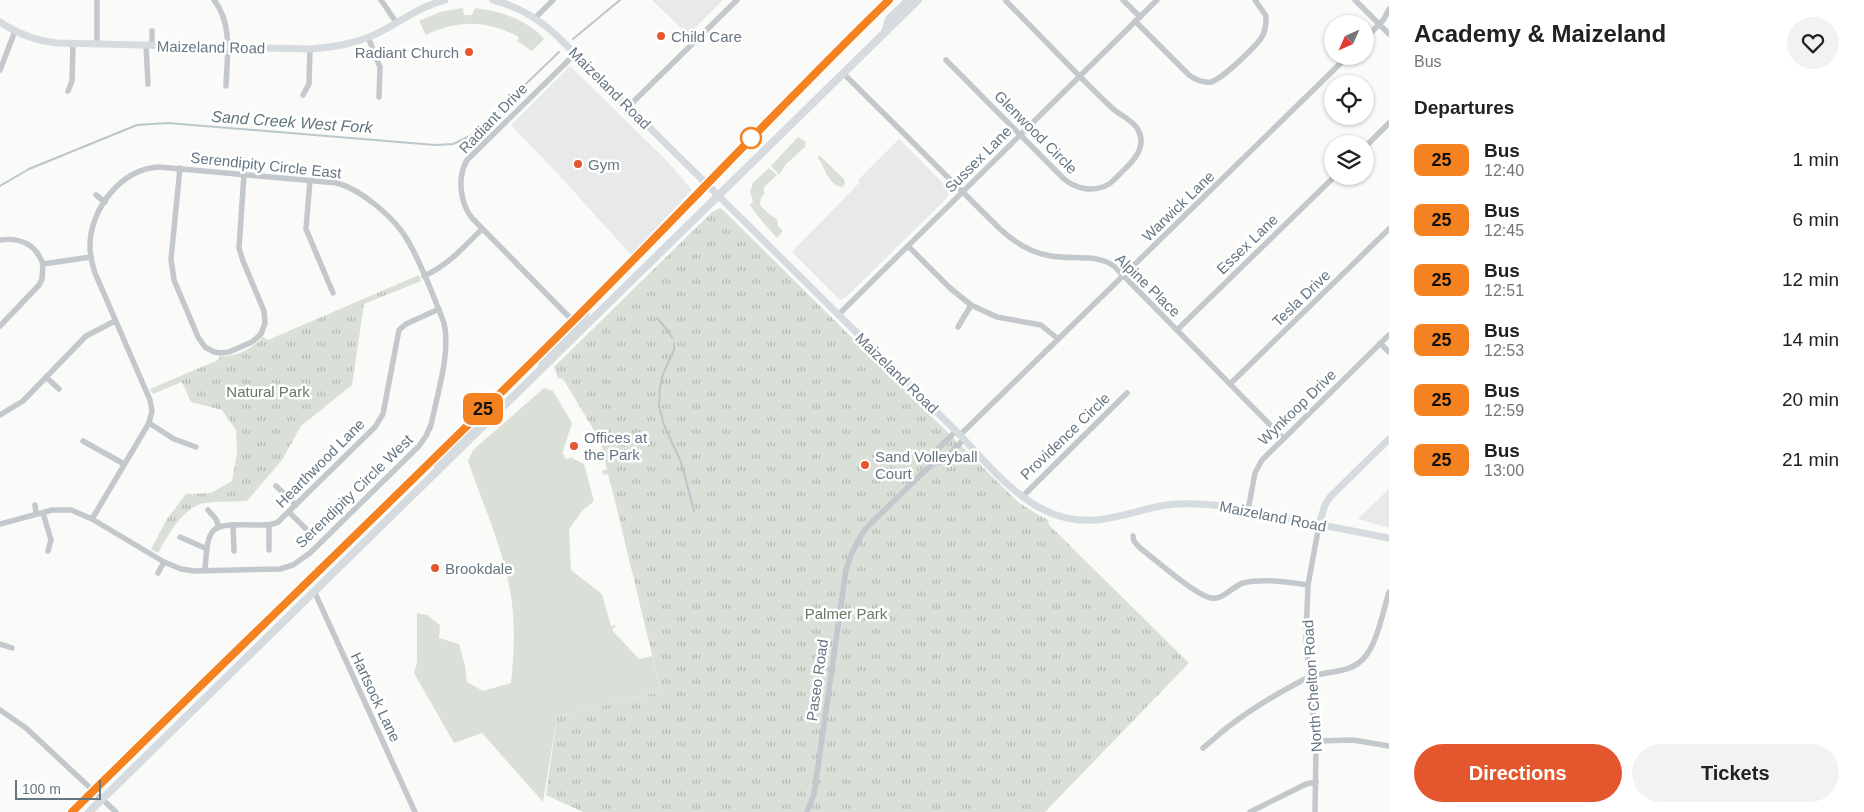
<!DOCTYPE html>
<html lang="en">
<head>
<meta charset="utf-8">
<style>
	body { margin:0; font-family:Arial,sans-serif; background:#f2f2f2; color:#202124; height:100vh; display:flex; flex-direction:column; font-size:19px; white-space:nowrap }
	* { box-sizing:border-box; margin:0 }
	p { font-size:16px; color:#757577 }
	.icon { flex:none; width:28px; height:28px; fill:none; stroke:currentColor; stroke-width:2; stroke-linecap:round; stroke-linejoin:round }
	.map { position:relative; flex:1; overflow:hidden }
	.side { display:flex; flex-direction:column; background:#fff; width:475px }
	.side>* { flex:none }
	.badge { padding:0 10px; border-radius:8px; font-size:18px; line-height:32px }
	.needle { width:32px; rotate:225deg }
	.controls { position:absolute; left:1324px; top:15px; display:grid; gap:10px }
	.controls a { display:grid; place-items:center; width:50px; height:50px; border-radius:50%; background:#fff; box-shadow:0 1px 4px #0004; font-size:25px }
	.scale { position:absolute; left:15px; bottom:12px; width:86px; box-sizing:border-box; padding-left:5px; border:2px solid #657683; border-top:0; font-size:14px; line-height:18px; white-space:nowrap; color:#657683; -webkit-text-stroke:4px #fff; paint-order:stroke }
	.map>.badge { position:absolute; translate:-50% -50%; box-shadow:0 0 0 2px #fff }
	h2 { padding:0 25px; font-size:19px; line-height:45px }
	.round { display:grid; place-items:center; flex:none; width:52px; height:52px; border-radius:26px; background:#f2f2f2 }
	.head { display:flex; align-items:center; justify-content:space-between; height:85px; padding:0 25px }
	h1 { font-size:24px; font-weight:700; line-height:38px }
	.cta { display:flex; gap:10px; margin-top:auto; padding:10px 25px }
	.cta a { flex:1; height:58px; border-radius:30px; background:#e4572e; color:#fff; font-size:20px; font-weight:700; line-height:58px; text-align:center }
	.cta a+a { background:#f2f2f2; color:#202124 }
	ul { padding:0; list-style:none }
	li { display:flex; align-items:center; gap:15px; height:60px; padding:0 25px }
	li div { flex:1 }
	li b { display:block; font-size:19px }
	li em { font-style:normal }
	li .badge { min-width:55px; font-weight:700; text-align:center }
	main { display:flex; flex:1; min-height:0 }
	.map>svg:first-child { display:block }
	.built { fill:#e8e9e9 }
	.grass { fill:#dadfd7 }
	.park { fill:url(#park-tufts) }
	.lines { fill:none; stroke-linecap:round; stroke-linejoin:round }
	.stream { stroke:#bbc7cb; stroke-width:2 }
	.minor { stroke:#c3c8cc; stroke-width:5.5 }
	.major { stroke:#d6dbdf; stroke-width:7 }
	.highway { stroke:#d6dbdf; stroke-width:8 }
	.line-casing { stroke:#fff; stroke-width:11 }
	.line { stroke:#f58220; stroke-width:8 }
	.poi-dot { fill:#e4572e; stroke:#fff; stroke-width:2 }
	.stop-dot { fill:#fff; stroke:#f58220; stroke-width:2.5 }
	.labels { text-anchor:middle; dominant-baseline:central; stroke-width:5; stroke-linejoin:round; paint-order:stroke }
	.poi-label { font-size:15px; fill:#657683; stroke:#fff; text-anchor:start }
	.street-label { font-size:15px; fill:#657683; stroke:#fff }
	.park-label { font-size:15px; fill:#687a64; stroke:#fff }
	.water-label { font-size:16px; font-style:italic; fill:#60757c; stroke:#fff }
</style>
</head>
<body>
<main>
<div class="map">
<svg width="1389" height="812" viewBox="0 0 1389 812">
	<defs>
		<pattern id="park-tufts" width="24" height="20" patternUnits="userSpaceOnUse" patternTransform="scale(1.25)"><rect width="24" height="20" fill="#dadfd7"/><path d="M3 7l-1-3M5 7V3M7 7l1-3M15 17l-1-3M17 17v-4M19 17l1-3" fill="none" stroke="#b4b9b4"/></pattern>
	</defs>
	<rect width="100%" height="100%" fill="#fafaf8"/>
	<g class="built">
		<polygon points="652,0 723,0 688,35"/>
		<polygon points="570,66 668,162 692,190 631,255 559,175 511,125"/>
		<polygon points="899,139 946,186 950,192 946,199 846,297 840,300 792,252 860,182 858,180"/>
		<polygon points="1389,489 1389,528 1358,519"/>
	</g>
	<g class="grass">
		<path d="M463 8 464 15H472L475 8C500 11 527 19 544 39L532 51 517 41 519 38 517 36C486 20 457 20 426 35L419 21 440 12Z"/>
		<polygon points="798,137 806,142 805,147 786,164 779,175 771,166"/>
		<path d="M819 155 844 179 845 184 842 187C828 185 825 167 818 158Z"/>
		<polygon points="769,168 777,175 764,187 764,194 761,198 760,205 769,214 777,219 778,226 783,231 777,238 760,219 750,205 753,201 750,191 752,187 752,184"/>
		<path d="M544 388 553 391 572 423 562 454 565 455 564 458 569 459 570 457 584 464 594 501 582 511 569 529 571 570 602 594 611 626 615 625 616 626 612 630 639 659 652 656 661 692 557 717 543 802 482 733 454 743 414 673 417 663V613L427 615 440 625 439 638 459 644 465 666 467 682 483 691 511 683C514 657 515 630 512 603 506 555 484 507 468 461L473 450Z"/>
	</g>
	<g class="park">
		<polygon points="720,208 725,212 1018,502 1037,514 1048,520 1049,525 1189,663 1045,812 583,812 546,795 557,717 661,692 615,501 608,474 604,475 602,471 607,469 600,440 563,379 558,378 554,367 712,212"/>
		<path d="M419 275 421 281 364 304 352 385 301 426 282 460 247 501C233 502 218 501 204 503 182 508 168 535 158 553L151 549 167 519 186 494 211 493 232 481 237 453 236 430 222 410 191 402 182 382 153 394 150 389 218 360 220 356C234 358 254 348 263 337L268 340Z"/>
	</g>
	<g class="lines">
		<g class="stream">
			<polyline points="573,39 620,0"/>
			<polyline points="0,186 29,169 137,125 168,123 435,145 453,144 474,134 559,52"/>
			<polyline points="657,318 669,332 672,338"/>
			<polyline points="674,343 674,350 663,374 660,387 659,406 664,425 681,462 694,511"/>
		</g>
		<g class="minor">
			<polyline points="97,0 97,44"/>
			<path d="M214 0C233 24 227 57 226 86"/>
			<polyline points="381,0 396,22"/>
			<polyline points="1123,0 1140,17"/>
			<polyline points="1355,0 1389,34"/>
			<polyline points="535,18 553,0"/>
			<path d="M1135 21 1189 75C1196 80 1203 83 1211 82 1222 79 1258 45 1263 35 1266 29 1266 22 1266 16L1255 0"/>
			<polyline points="152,31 152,45"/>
			<polyline points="368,37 380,67 379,97"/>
			<polyline points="1365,39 1384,19 1389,9"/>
			<polyline points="146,45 148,84"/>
			<path d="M946 60 1063 178C1075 189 1094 193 1109 184 1115 180 1120 173 1126 168 1137 157 1147 144 1137 128 1131 119 1119 115 1111 107 1075 73 1041 36 1006 1"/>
			<polyline points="0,70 15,31"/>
			<path d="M843 73 1000 229C1014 242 1031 253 1051 256 1072 260 1098 253 1115 267L1283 438"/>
			<polyline points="68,91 72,81 73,44"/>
			<polyline points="303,95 309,84 310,49"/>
			<polyline points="628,107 737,0"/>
			<polyline points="1365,147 1389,123"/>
			<polyline points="180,168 171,259 174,280 198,337 205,347 214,352 221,353 229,352 252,342 261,334 265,323 264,311 243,261 239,248 244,174"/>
			<polyline points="310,180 306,229 333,293"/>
			<polyline points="96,195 105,202"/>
			<path d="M0 240C21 237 36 245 43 264"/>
			<polyline points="908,246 950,288 971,305 997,317 1041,325 1058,339"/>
			<path d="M424 276C447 266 464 247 482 229"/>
			<polyline points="838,315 1157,0"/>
			<path d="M573 321 472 218C460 203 457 177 467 160L575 54"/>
			<polyline points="0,326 39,285 42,279 43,264 91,257"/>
			<polyline points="958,327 971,305"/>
			<polyline points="1177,330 1335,176"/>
			<polyline points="1380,343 1389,352"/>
			<polyline points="46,377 59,389"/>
			<polyline points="1230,384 1389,229"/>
			<polyline points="0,415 23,401 86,336 115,321"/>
			<polyline points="149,423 174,439 196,447"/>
			<polyline points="960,435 1348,56"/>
			<polyline points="83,441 124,464"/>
			<polyline points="932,464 943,461 964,439"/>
			<polyline points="276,486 296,505"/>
			<polyline points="1022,497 1127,393"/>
			<polyline points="35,505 36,514"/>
			<polyline points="208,510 216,519 219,527"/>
			<polyline points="1248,510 1255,473 1262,460 1389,335"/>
			<polyline points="289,512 307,530"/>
			<polyline points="43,513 51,540 48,551"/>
			<path d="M0 524 52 510H71L92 519 164 562 181 569 194 571 280 569 293 565 310 553 419 446 426 436 431 425C437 395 451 352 444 323 434 297 422 265 408 241 395 218 362 190 337 183L159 167C121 169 90 209 90 246 90 255 92 264 95 273L150 400 152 411 149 423 92 519"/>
			<polyline points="233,525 234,551"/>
			<polyline points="269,526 269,550"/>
			<path d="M1133 536 1134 541 1140 548C1155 559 1196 596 1212 598 1223 600 1233 586 1243 583 1263 578 1288 582 1308 585"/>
			<polyline points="180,537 207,549"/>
			<path d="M205 570C208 525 209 524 255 525 263 525 271 526 278 522L375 427 383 414 399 330 406 324 439 309"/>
			<polyline points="158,573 164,562"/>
			<polyline points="315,593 415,812"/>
			<polyline points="0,644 12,648"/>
			<polyline points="0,710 26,728 116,812"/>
			<polyline points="1316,741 1353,740 1389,746"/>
			<path d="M1203 748C1213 740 1222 731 1232 724 1253 708 1280 692 1303 680 1323 669 1347 676 1363 659 1377 645 1383 611 1389 592"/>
			<path d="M807 812 814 794 846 570C851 553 857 539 868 526L932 464 935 452 956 431"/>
			<polyline points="1250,812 1306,784 1316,782"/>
			<polyline points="1315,812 1316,750 1306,637 1308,585 1319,525"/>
		</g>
		<g class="major">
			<path d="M493 0C517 6 536 17 554 33L954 429C996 471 1035 530 1104 519 1123 516 1141 510 1160 506 1182 502 1202 504 1224 506L1389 538"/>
			<path d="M0 22C18 34 36 41 57 43L310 49C336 47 359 43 382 31 403 20 421 6 445 0"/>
			<polyline points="542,367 542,363 545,357 581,321 586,314 587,307"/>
			<polyline points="438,471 437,462 478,421 481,411"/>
			<polyline points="1319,525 1325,505 1330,497 1389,439"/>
		</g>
		<g class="highway">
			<polyline points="886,29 889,19 909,0"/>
			<path d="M72 812C238 648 406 486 572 322 679 216 781 105 889 0"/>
			<polyline points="89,812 918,0"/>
		</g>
	</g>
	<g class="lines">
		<defs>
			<path id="line" d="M72 812C238 648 407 487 572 322 679 215 781 105 889 0"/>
		</defs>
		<use href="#line" class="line-casing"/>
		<use href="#line" class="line"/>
	</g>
	<g class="poi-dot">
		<circle cx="661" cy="36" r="5"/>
		<circle cx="469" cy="52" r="5"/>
		<circle cx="578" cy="164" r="5"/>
		<circle cx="574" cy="446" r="5"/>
		<circle cx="865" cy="465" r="5"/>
		<circle cx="435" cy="568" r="5"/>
	</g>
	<circle class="stop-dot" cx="751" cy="138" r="10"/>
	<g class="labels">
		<g class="poi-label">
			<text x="671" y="36">Child Care</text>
			<text x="459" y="52" text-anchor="end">Radiant Church</text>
			<text x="588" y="164">Gym</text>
			<text x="584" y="437">Offices at<tspan x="584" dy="17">the Park</tspan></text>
			<text x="875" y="456">Sand Volleyball<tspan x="875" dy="17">Court</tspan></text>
			<text x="445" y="568">Brookdale</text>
		</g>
		<g class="street-label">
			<text transform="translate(211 47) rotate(1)">Maizeland Road</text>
			<text transform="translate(610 88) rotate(45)">Maizeland Road</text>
			<text transform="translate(493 118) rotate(-46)">Radiant Drive</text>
			<text transform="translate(1036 132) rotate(45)">Glenwood Circle</text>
			<text transform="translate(978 159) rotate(-45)">Sussex Lane</text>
			<text transform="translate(266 165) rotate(6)">Serendipity Circle East</text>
			<text transform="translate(1178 206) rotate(-44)">Warwick Lane</text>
			<text transform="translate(1247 244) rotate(-44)">Essex Lane</text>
			<text transform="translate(1148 285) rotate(44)">Alpine Place</text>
			<text transform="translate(1301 298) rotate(-44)">Tesla Drive</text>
			<text transform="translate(897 373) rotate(44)">Maizeland Road</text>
			<text transform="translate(1297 407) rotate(-44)">Wynkoop Drive</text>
			<text transform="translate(1065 436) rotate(-44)">Providence Circle</text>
			<text transform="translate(320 463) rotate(-45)">Hearthwood Lane</text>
			<text transform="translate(354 491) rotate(-44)">Serendipity Circle West</text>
			<text transform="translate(1273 516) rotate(11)">Maizeland Road</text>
			<text transform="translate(817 680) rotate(-82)">Paseo Road</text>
			<text transform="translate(1312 686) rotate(-94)">North Chelton Road</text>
			<text transform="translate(376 697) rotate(65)">Hartsock Lane</text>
		</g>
		<g class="park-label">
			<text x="268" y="391">Natural Park</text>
			<text x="846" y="613">Palmer Park</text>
		</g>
		<g class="water-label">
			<text transform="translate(292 122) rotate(4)">Sand Creek West Fork</text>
		</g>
	</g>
</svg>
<div class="controls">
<a><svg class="needle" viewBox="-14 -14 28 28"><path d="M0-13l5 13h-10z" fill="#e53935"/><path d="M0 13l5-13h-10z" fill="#757577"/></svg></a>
<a><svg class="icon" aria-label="locate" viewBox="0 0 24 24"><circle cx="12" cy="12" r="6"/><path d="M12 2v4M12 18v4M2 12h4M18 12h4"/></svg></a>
<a><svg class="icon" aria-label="layers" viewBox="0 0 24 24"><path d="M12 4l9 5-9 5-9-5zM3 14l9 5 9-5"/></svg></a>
</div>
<div class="scale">100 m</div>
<b class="badge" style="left:483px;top:409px;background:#f58220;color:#111">25</b>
</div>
<section class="side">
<div class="head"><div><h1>Academy &amp; Maizeland</h1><p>Bus</p></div><a class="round"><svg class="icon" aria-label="heart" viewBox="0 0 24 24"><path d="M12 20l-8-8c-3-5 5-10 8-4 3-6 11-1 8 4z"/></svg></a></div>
<h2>Departures</h2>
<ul>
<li><span class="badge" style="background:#f58220;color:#111">25</span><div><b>Bus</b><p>12:40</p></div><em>1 min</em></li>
<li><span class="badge" style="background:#f58220;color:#111">25</span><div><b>Bus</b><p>12:45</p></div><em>6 min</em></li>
<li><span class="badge" style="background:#f58220;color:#111">25</span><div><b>Bus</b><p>12:51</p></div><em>12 min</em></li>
<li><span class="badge" style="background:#f58220;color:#111">25</span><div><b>Bus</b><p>12:53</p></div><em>14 min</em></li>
<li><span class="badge" style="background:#f58220;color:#111">25</span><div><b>Bus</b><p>12:59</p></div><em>20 min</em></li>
<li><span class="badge" style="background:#f58220;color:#111">25</span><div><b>Bus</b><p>13:00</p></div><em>21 min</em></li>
</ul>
<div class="cta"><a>Directions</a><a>Tickets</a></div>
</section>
</main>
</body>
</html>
